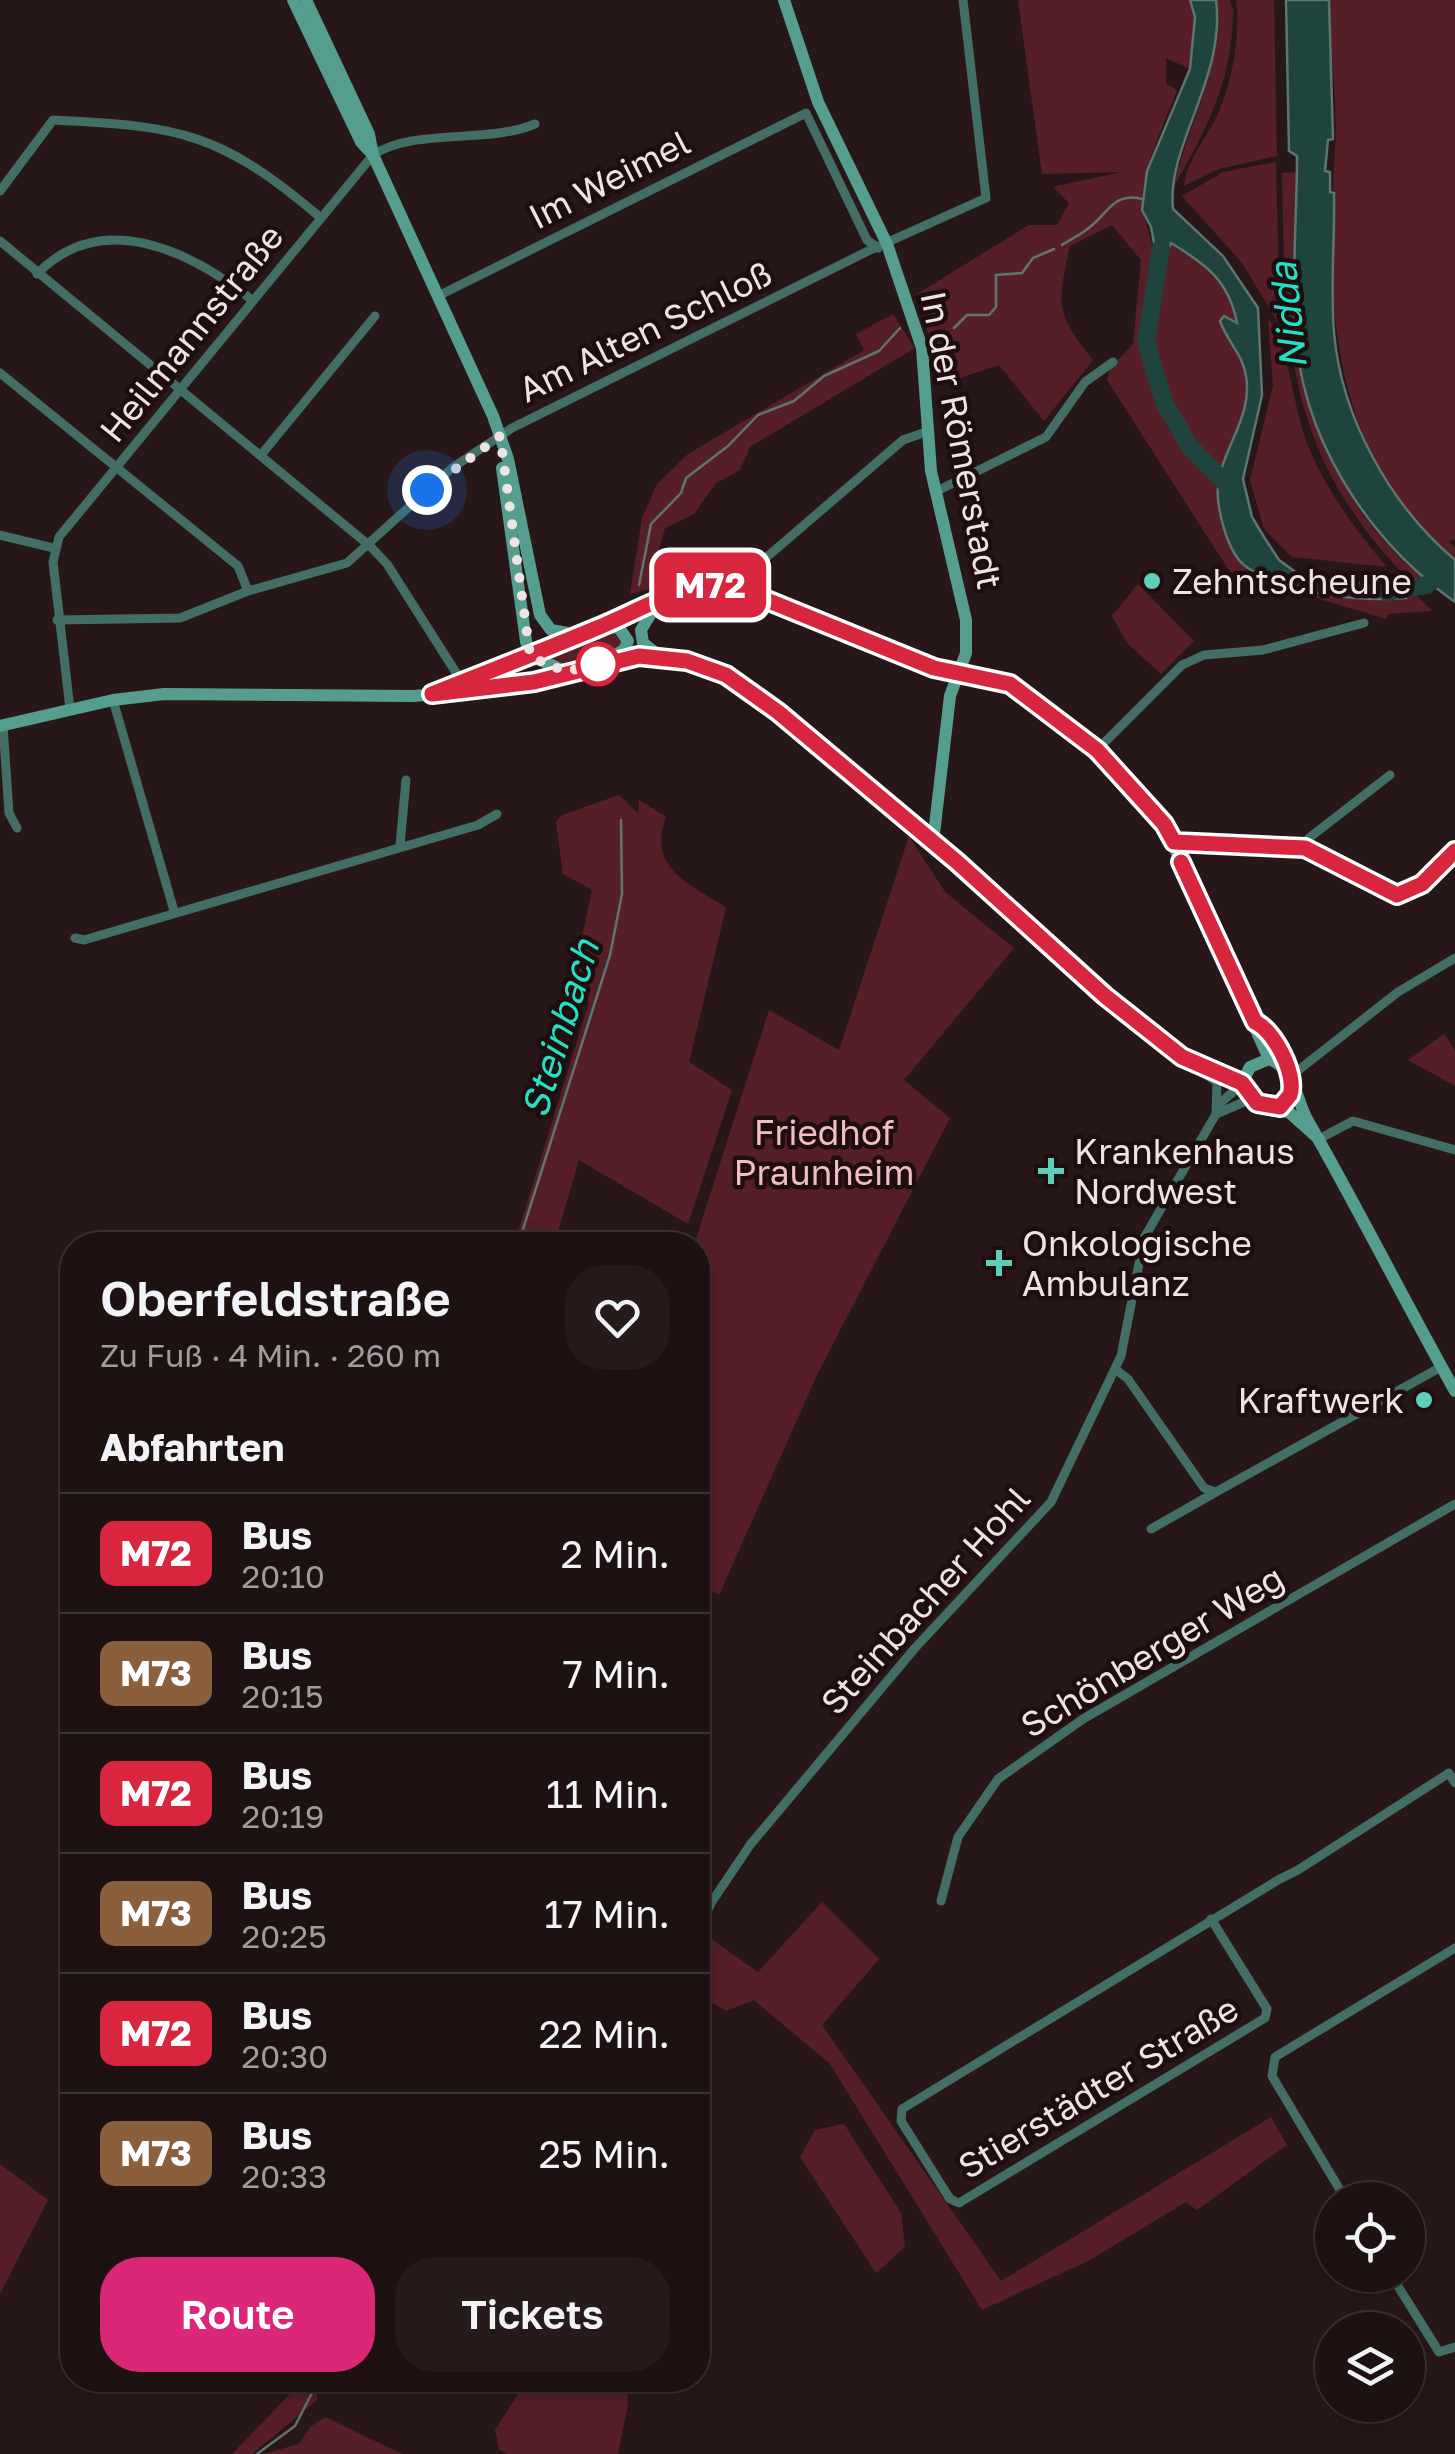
<!DOCTYPE html>
<html lang="de">
<head>
<meta charset="utf-8">
<style>
	body { margin:0; font-family:"Golos Text",sans-serif; background:#261a1b; color:#f1f3f6; height:100vh; display:flex; flex-direction:column; font-size:38px; white-space:nowrap }
	* { box-sizing:border-box; margin:0 }
	p { font-size:32px; color:#a19d9f }
	.icon { flex:none; width:55px; height:55px; fill:none; stroke:currentColor; stroke-width:2; stroke-linecap:round; stroke-linejoin:round }
	.map { position:relative; flex:1; overflow:hidden }
	.details { position:absolute; left:60px; top:1232px; width:650px; height:1160px; display:flex; flex-direction:column; background:#1e1112; border-radius:40px; box-shadow:0 5px 15px #0003,0 0 0 2px #3c3132 }
	.details>* { flex:none }
	.badge { padding:0 20px; border-radius:15px; font-size:35px; line-height:65px }
	.tools { position:absolute; left:1315px; top:2182px; display:grid; gap:20px }
	.tools a { display:grid; place-items:center; width:110px; height:110px; border-radius:50%; background:#1e1112; box-shadow:0 5px 15px #0003,0 0 0 2px #3c3132; font-size:50px }
	.you { position:absolute; width:50px; height:50px; margin:-25px; border:8px solid #fff; border-radius:50%; background:#1a73e8; box-shadow:0 0 0 15px #1a73e833 }
	.map>.badge { position:absolute; translate:-50% -50%; box-shadow:0 0 0 5px #fff }
	h2 { padding:0 40px; font-size:38px; line-height:90px }
	.round { display:grid; place-items:center; flex:none; width:105px; height:105px; border-radius:40px; background:#261a1b }
	.head { display:flex; align-items:center; justify-content:space-between; height:170px; padding:0 40px }
	h1 { font-size:48px; font-weight:600; line-height:75px }
	.action { display:flex; gap:20px; margin-top:auto; padding:20px 40px }
	.action a { flex:1; height:115px; border-radius:40px; background:#db2777; color:#fff; font-size:40px; font-weight:600; line-height:115px; text-align:center }
	.action a+a { background:#261a1b; color:#f1f3f6 }
	ul { padding:0; list-style:none }
	li { display:flex; align-items:center; gap:30px; height:120px; padding:0 40px; border-top:2px solid #3c3132 }
	li div { flex:1 }
	li b { display:block; font-size:38px }
	li em { font-style:normal }
	li .badge { min-width:110px; font-weight:700; text-align:center }
	.map>svg:first-child { display:block }
	.green { fill:#561f27 }
	.water { fill:#1e443d; stroke:#5d746f; stroke-width:2.5 }
	.lines { fill:none; stroke-linecap:round; stroke-linejoin:round }
	.stream { stroke:#5d746f; stroke-width:2.5 }
	.river { stroke:#1e443d; stroke-width:18 }
	.street { stroke:#436e65; stroke-width:9 }
	.secondary { stroke:#559e8f; stroke-width:12 }
	.line-casing { stroke:#fff; stroke-width:22 }
	.line { stroke:#d7263d; stroke-width:15 }
	.walk { stroke:#efe3e3; stroke-width:10; stroke-dasharray:0 18 }
	.poi-dot { fill:#5eceb8; stroke:#1e0e0f; stroke-width:4 }
	.stop-dot { fill:#fff; stroke:#d7263d; stroke-width:5 }
	.labels { text-anchor:middle; dominant-baseline:central; stroke-width:9; stroke-linejoin:round; paint-order:stroke }
	.street-label { font-size:35px; fill:#efe3e3; stroke:#1e0e0f }
	.poi-label { font-size:35px; fill:#efe3e3; stroke:#1e0e0f; text-anchor:start }
	.park-label { font-size:35px; fill:#f1bfc1; stroke:#1e0e0f }
	.water-label { font-size:38px; font-style:italic; fill:#24e1c4; stroke:#1e0e0f }
</style>
</head>
<body>
<div class="map">
<svg width="1455" height="2454" viewBox="0 0 1455 2454">
	<rect width="100%" height="100%" fill="#281718"/>
	<g class="green">
		<path d="M1018 0H1190L1195 17 1190 69 1166 58V84L1177 90C1164 126 1142 167 1142 206 1142 213 1156 254 1159 267L1170 242C1206 264 1228 280 1237 322L1229 319 1223 329 1241 357 1247 378 1246 405 1224 464 1243 564C1295 590 1349 602 1407 598L1410 589 1432 611 1388 614 1386 619 1230 572 1107 380 1111 367 1133 344 1141 260 1112 225 1070 246C1057 305 1055 313 1093 360L1044 421 999 365 942 384 917 294 1029 225H1057L1069 203 1053 187 1121 172 1042 174Z"/>
		<path d="M1216 0H1230L1233 10C1233 79 1207 129 1174 186 1188 123 1224 67 1216 0Z"/>
		<path d="M1236 0H1274L1277 156 1219 169 1184 186C1187 159 1206 139 1217 116 1232 84 1241 34 1236 0Z"/>
		<path d="M1329 0H1455V540L1449 541 1455 548V560C1329 453 1325 304 1335 152 1338 104 1330 50 1329 0Z"/>
		<polygon points="1276,162 1280,326 1242,263 1182,196 1223,172"/>
		<path d="M1297 172C1296 222 1292 275 1295 326 1300 419 1351 524 1426 580L1411 582C1284 453 1285 343 1282 173Z"/>
		<polygon points="893,314 915,348 750,447 740,470 716,483 694,514 665,528 655,565 659,587 630,594 642,518 657,484 688,454 864,350 856,334"/>
		<path d="M1268 318C1290 349 1293 407 1307 443 1324 487 1356 531 1387 567L1292 557 1264 529 1250 480 1273 386Z"/>
		<polygon points="1138,584 1194,641 1161,674 1128,644 1112,616"/>
		<polygon points="613,630 623,643 616,650 564,667 543,656"/>
		<path d="M619 795 638 813 639 800 666 817C647 870 689 882 726 908L689 1062 732 1090 688 1224 579 1160 554 1245H514L589 1003 572 984 592 890 563 874 556 822 562 815Z"/>
		<polygon points="909,836 945,892 1014,948 904,1080 950,1118 817,1375 719,1595 698,1584 694,1245 769,1010 839,1050"/>
		<polygon points="1444,1034 1455,1050 1455,1086 1408,1060"/>
		<polygon points="822,1902 879,1959 822,2025 1001,2281 1271,2117 1287,2145 1197,2210 1186,2202 1090,2260 982,2310 830,2064 754,2000 726,2011 698,1994 698,1965 710,1938 758,1972"/>
		<polygon points="844,2124 901,2213 905,2247 876,2273 800,2157 815,2130"/>
		<polygon points="0,2164 48,2200 0,2294"/>
		<polygon points="290,2380 317,2380 317,2400 252,2454 232,2454 290,2394 294,2384"/>
		<polygon points="527,2380 627,2380 628,2404 618,2454 507,2454 499,2449 495,2430"/>
		<polygon points="325,2417 402,2454 262,2454 299,2444 310,2427"/>
	</g>
	<g class="water">
		<path d="M1190 0H1216C1226 79 1166 146 1173 209L1223 256 1258 308 1262 395 1243 479 1252 517 1264 537 1279 560 1297 573 1408 591 1406 598C1362 602 1280 594 1244 565 1227 551 1216 507 1218 486 1222 448 1253 417 1246 376 1243 355 1227 341 1220 321L1224 316 1237 323C1229 281 1206 264 1171 243L1159 269 1151 227 1142 210 1147 171 1190 69 1195 17Z"/>
		<path d="M1286 0H1329L1333 139 1328 140 1325 171 1330 172V192L1334 193C1335 239 1330 286 1334 332 1341 417 1390 505 1455 560V602C1366 539 1300 436 1295 325 1292 269 1297 212 1297 156L1289 151Z"/>
	</g>
	<g class="lines">
		<g class="stream">
			<path d="M1062 245C1071 239 1082 234 1090 227 1109 212 1114 192 1142 199"/>
			<polyline points="954,328 967,315 989,315 996,307 996,275 1022,273 1033,258 1054,249"/>
			<polyline points="639,585 651,524 681,493 686,478 728,446 758,415 794,401 824,376 879,351 900,328"/>
			<polyline points="518,1245 610,955 622,894 621,820"/>
			<polyline points="257,2454 295,2426 314,2389 308,2380"/>
		</g>
		<g class="river">
			<polyline points="1161,248 1146,342 1164,402 1190,447 1234,492"/>
			<polyline points="1387,592 1427,585 1442,572"/>
		</g>
		<g class="street">
			<path d="M0 191 53 120C182 126 221 133 321 218"/>
			<polyline points="0,241 370,546 387,564 462,682"/>
			<path d="M37 274C102 207 192 252 252 300"/>
			<polyline points="438,296 806,113 867,240 878,248"/>
			<polyline points="0,373 238,566 248,591"/>
			<polyline points="261,455 375,316"/>
			<polyline points="935,492 1046,437 1085,382 1113,362"/>
			<polyline points="0,535 54,548"/>
			<polyline points="742,588 754,568 903,440 929,431"/>
			<polyline points="57,620 180,618 248,591 347,563 452,468 512,428 868,251 986,198 963,0"/>
			<polyline points="113,700 174,911"/>
			<path d="M70 709 53 562 59 537 373 155C413 128 487 144 535 124"/>
			<polyline points="3,725 9,813 17,828"/>
			<polyline points="1097,750 1182,665 1204,655 1263,650 1364,623"/>
			<polyline points="400,845 406,780"/>
			<polyline points="1305,848 1309,838 1390,775"/>
			<polyline points="75,938 84,940 478,825 497,814"/>
			<polyline points="1291,1076 1398,992 1455,958"/>
			<polyline points="1219,1104 1242,1084"/>
			<polyline points="1216,1114 1251,1099"/>
			<polyline points="1319,1139 1353,1121 1455,1150"/>
			<polyline points="1115,1369 1128,1379 1204,1488 1216,1492 1441,1367"/>
			<polyline points="1151,1529 1216,1492"/>
			<polyline points="941,1901 958,1837 998,1779 1083,1719 1455,1504"/>
			<polyline points="1211,1919 1267,2009 1265,2018 959,2203 950,2199 901,2121 902,2109 1278,1880 1298,1870 1449,1773 1455,1783"/>
			<polyline points="698,1933 711,1903 750,1845 915,1648 1051,1502 1121,1356 1144,1238 1216,1114 1217,1082 1185,1061"/>
			<polyline points="1346,2200 1272,2076 1275,2057 1455,1948"/>
			<polyline points="1391,2275 1439,2352 1455,2347"/>
		</g>
		<g class="secondary">
			<polyline points="293,0 361,142 373,155 493,416 508,459 540,615 551,630 578,635"/>
			<polyline points="306,0 369,134 373,155"/>
			<polyline points="784,0 818,102 887,244 922,348 931,471 966,620 966,653 950,696 934,834 937,847"/>
			<polyline points="502,468 526,641 530,655 566,672"/>
			<polyline points="603,626 619,628 628,641 624,650 610,658"/>
			<polyline points="657,654 643,643 641,630 658,602"/>
			<polyline points="449,688 603,626 663,597 727,584 934,669 1010,685 1097,750 1164,824 1269,1059"/>
			<polyline points="0,726 113,700 164,694 414,696 469,691 534,682 639,655 687,661 716,670 778,712 1182,1057 1242,1083"/>
			<polyline points="1174,842 1305,848 1397,895 1422,884 1455,850"/>
			<path d="M1319 1139 1290 1113 1251 1099 1242 1083 1250 1067 1269 1059C1296 1069 1295 1098 1308 1121 1359 1210 1405 1302 1455 1391"/>
		</g>
	</g>
	<g class="lines">
		<defs>
			<path id="line" d="M1181 862 1255 1022C1274 1030 1297 1075 1290 1095L1280 1107 1257 1103 1242 1083 1182 1057 1105 996 957 862 778 712 726 675 687 661 639 656 534 682 432 694C487 672 542 651 597 628 641 610 678 585 727 584L934 668 1010 684 1097 750 1164 824 1174 842 1305 848 1397 895 1422 884 1455 851"/>
		</defs>
		<use href="#line" class="line-casing"/>
		<use href="#line" class="line"/>
		<path class="walk" d="M427 490 500 436 530 655C556 672 571 673 598 664"/>
	</g>
	<g class="poi-dot">
		<circle cx="1152" cy="581" r="10"/>
		<path d="M1046 1156h10v10h10v10h-10v10h-10v-10h-10v-10h10z"/>
		<path d="M994 1248h10v10h10v10h-10v10h-10v-10h-10v-10h10z"/>
		<circle cx="1424" cy="1400" r="10"/>
	</g>
	<circle class="stop-dot" cx="598" cy="664" r="20"/>
	<g class="labels">
		<g class="street-label">
			<text transform="translate(609 179) rotate(-27)">Im Weimel</text>
			<text transform="translate(645 331) rotate(-26)">Am Alten Schloß</text>
			<text transform="translate(191 333) rotate(-51)">Heilmannstraße</text>
			<text transform="translate(962 440) rotate(79)">In der Römerstadt</text>
			<text transform="translate(925 1600) rotate(-48)">Steinbacher Hohl</text>
			<text transform="translate(1152 1651) rotate(-31)">Schönberger Weg</text>
			<text transform="translate(1098 2087) rotate(-31)">Stierstädter Straße</text>
		</g>
		<g class="poi-label">
			<text x="1172" y="581">Zehntscheune</text>
			<text x="1074" y="1151">Krankenhaus<tspan x="1074" dy="40">Nordwest</tspan></text>
			<text x="1022" y="1243">Onkologische<tspan x="1022" dy="40">Ambulanz</tspan></text>
			<text x="1404" y="1400" text-anchor="end">Kraftwerk</text>
		</g>
		<g class="park-label">
			<text x="824" y="1132">Friedhof<tspan x="824" dy="40">Praunheim</tspan></text>
		</g>
		<g class="water-label">
			<text transform="translate(1287 316) rotate(-96)">Nidda</text>
			<text transform="translate(559 1028) rotate(-73)">Steinbach</text>
		</g>
	</g>
</svg>
<div class="tools">
<a><svg class="icon" aria-label="locate" viewBox="0 0 24 24"><circle cx="12" cy="12" r="6"/><path d="M12 2v4M12 18v4M2 12h4M18 12h4"/></svg></a>
<a><svg class="icon" aria-label="layers" viewBox="0 0 24 24"><path d="M12 4l9 5-9 5-9-5zM3 14l9 5 9-5"/></svg></a>
</div>
<div class="you" style="left:427px;top:490px"></div>
<b class="badge" style="left:710px;top:585px;background:#d7263d;color:#fff">M72</b>
<section class="details">
<div class="head"><div><h1>Oberfeldstraße</h1><p>Zu Fuß · 4 Min. · 260 m</p></div><a class="round"><svg class="icon" aria-label="heart" viewBox="0 0 24 24"><path d="M12 20l-8-8c-3-5 5-10 8-4 3-6 11-1 8 4z"/></svg></a></div>
<h2>Abfahrten</h2>
<ul>
<li><span class="badge" style="background:#d7263d;color:#fff">M72</span><div><b>Bus</b><p>20:10</p></div><em>2 Min.</em></li>
<li><span class="badge" style="background:#8b5e3c;color:#fff">M73</span><div><b>Bus</b><p>20:15</p></div><em>7 Min.</em></li>
<li><span class="badge" style="background:#d7263d;color:#fff">M72</span><div><b>Bus</b><p>20:19</p></div><em>11 Min.</em></li>
<li><span class="badge" style="background:#8b5e3c;color:#fff">M73</span><div><b>Bus</b><p>20:25</p></div><em>17 Min.</em></li>
<li><span class="badge" style="background:#d7263d;color:#fff">M72</span><div><b>Bus</b><p>20:30</p></div><em>22 Min.</em></li>
<li><span class="badge" style="background:#8b5e3c;color:#fff">M73</span><div><b>Bus</b><p>20:33</p></div><em>25 Min.</em></li>
</ul>
<div class="action"><a>Route</a><a>Tickets</a></div>
</section>
</div>
</body>
</html>
